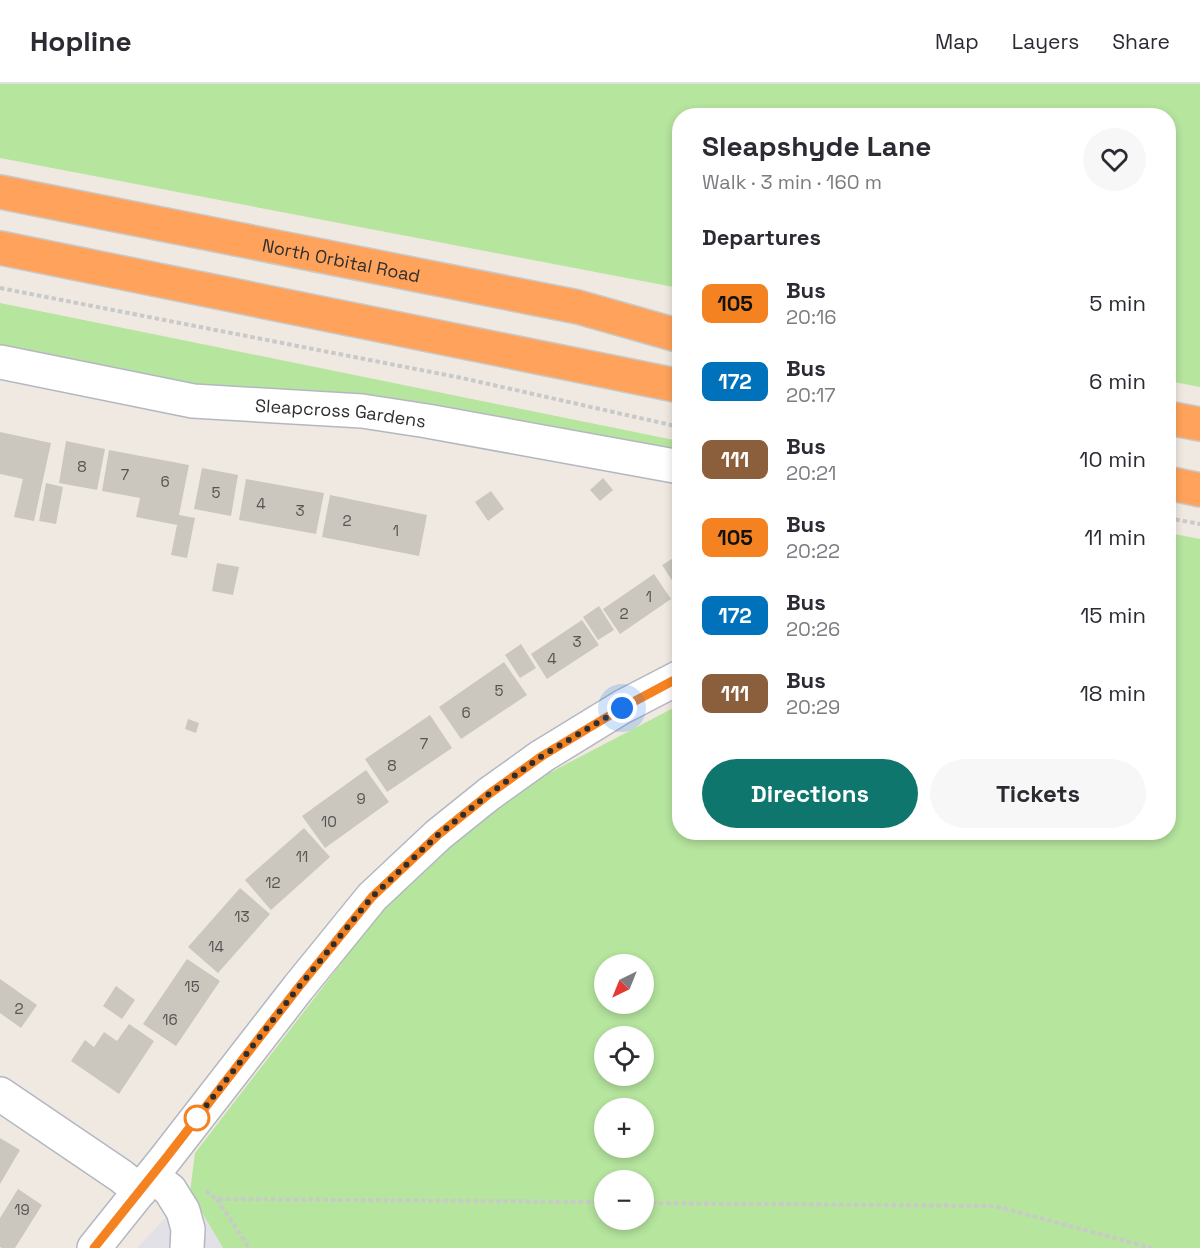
<!DOCTYPE html>
<html lang="en">
<head>
<meta charset="utf-8">
<style>
	body { margin:0; font-family:"Space Grotesk",sans-serif; background:#f7f7f7; color:#2b2b33; height:100vh; display:flex; flex-direction:column; font-size:22px; white-space:nowrap }
	* { box-sizing:border-box; margin:0 }
	p { font-size:20px; color:#7c7c81 }
	.icon { flex:none; width:33px; height:33px; fill:none; stroke:currentColor; stroke-width:2; stroke-linecap:round; stroke-linejoin:round }
	.map { position:relative; flex:1; overflow:hidden }
	.panel { position:absolute; left:672px; top:24px; width:504px; height:732px; display:flex; flex-direction:column; background:#fff; border-radius:24px; box-shadow:0 3px 9px #0003 }
	.panel>* { flex:none }
	.badge { padding:0 12px; border-radius:9px; font-size:21px; line-height:39px }
	.needle { width:39px; rotate:223deg }
	.tools { position:absolute; left:594px; top:870px; display:grid; gap:12px }
	.tools a { display:grid; place-items:center; width:60px; height:60px; border-radius:50%; background:#fff; box-shadow:0 3px 9px #0003; font-size:30px }
	.you { position:absolute; width:30px; height:30px; margin:-15px; border:4px solid #fff; border-radius:50%; background:#1a73e8; box-shadow:0 0 0 9px #1a73e833 }
	.map>.badge { position:absolute; translate:-50% -50%; box-shadow:0 0 0 3px #fff }
	h2 { padding:0 30px; font-size:22px; line-height:54px }
	.round { display:grid; place-items:center; flex:none; width:63px; height:63px; border-radius:32px; background:#f7f7f7 }
	.summary { display:flex; align-items:center; justify-content:space-between; height:102px; padding:0 30px }
	h1 { font-size:28px; font-weight:600; line-height:45px }
	.action { display:flex; gap:12px; margin-top:auto; padding:12px 30px }
	.action a { flex:1; height:69px; border-radius:36px; background:#0f766e; color:#fff; font-size:24px; font-weight:600; line-height:69px; text-align:center }
	.action a+a { background:#f7f7f7; color:#2b2b33 }
	ul { padding:0; list-style:none }
	li { display:flex; align-items:center; gap:18px; height:78px; padding:0 30px }
	li div { flex:1 }
	li b { display:block; font-size:22px }
	li em { font-style:normal }
	li .badge { min-width:66px; font-weight:700; text-align:center }
	header { display:flex; align-items:center; gap:36px; box-sizing:border-box; height:84px; padding:0 30px; background:#fff; border-bottom:2px solid #e1e1e2 }
	header strong { font-size:28px }
	nav { display:flex; gap:33px; margin-inline-start:auto; font-size:21px }
	.map>svg:first-child { display:block }
	.industrial { fill:#e3e1e8 }
	.green { fill:#b6e59e; fill-rule:evenodd }
	.building { fill:#cbc7bf }
	.lines { fill:none; stroke-linecap:round; stroke-linejoin:round }
	.minor-casing { stroke:#b4b7c1; stroke-width:36 }
	.highway-casing { stroke:#c9c9c9; stroke-width:36 }
	.path { stroke:#c9c9c9; stroke-width:4; stroke-dasharray:4.5 3; stroke-linecap:butt }
	.minor { stroke:#fff; stroke-width:33 }
	.highway { stroke:#ffa35c; stroke-width:33 }
	.line-casing { stroke:#fff; stroke-width:14 }
	.line { stroke:#f58220; stroke-width:9 }
	.walk { stroke:#2e2e2e; stroke-width:6; stroke-dasharray:0 10.8 }
	.stop-dot { fill:#fff; stroke:#f58220; stroke-width:3 }
	.labels { text-anchor:middle; dominant-baseline:central; stroke-width:5; stroke-linejoin:round; paint-order:stroke }
	.number-label { font-size:15px; fill:#555452 }
	.street-label { font-size:18px; fill:#2e2e2e; stroke:#fff }
</style>
</head>
<body>
<header>
<strong>Hopline</strong>
<nav><a>Map</a><a>Layers</a><a>Share</a></nav>
</header>
<div class="map">
<svg width="1200" height="1164" viewBox="0 0 1200 1164">
	<rect width="100%" height="100%" fill="#efe9e1"/>
	<polygon class="industrial" points="190,1108 223,1164 137,1164"/>
	<g class="green">
		<polygon points="0,0 1200,0 1200,303 1169,297 1168,32 680,32 679,204 0,74"/>
		<polygon points="0,219 679,357 679,376 194,305 0,267"/>
		<path d="M1169 449 1200 455V1164H223L190 1108 195 1069 393 812 473 740 530 699 679 621 680 748H1168ZM604 880H644V920H604ZM604 952H644V992H604ZM604 1024H644V1064H604ZM604 1096H644V1136H604Z"/>
	</g>
	<g class="building">
		<polygon points="0,348 51,359 34,437 14,433 23,395 0,390"/>
		<polygon points="66,357 105,365 97,406 59,399"/>
		<polygon points="109,366 189,381 179,431 195,434 187,474 171,471 177,441 136,433 140,414 102,407"/>
		<polygon points="202,384 238,391 231,432 194,425"/>
		<polygon points="603,394 613,406 600,417 590,406"/>
		<polygon points="246,395 324,409 316,450 239,436"/>
		<polygon points="46,399 63,403 56,440 39,437"/>
		<polygon points="491,407 504,425 488,437 475,418"/>
		<polygon points="330,411 427,431 419,472 322,453"/>
		<polygon points="680,470 680,502 677,504 662,481"/>
		<polygon points="217,479 239,483 233,511 212,507"/>
		<polygon points="654,490 671,515 620,550 603,525"/>
		<polygon points="599,522 614,546 598,556 583,533"/>
		<polygon points="582,536 599,561 547,595 531,570"/>
		<polygon points="521,560 536,584 520,594 505,571"/>
		<polygon points="504,578 527,611 461,655 439,623"/>
		<polygon points="430,631 452,664 387,708 365,675"/>
		<polygon points="188,635 199,639 196,649 185,645"/>
		<polygon points="366,686 389,718 325,764 302,732"/>
		<polygon points="304,744 330,773 271,826 245,796"/>
		<polygon points="240,804 270,830 218,889 188,863"/>
		<polygon points="187,875 220,897 176,962 143,940"/>
		<polygon points="0,895 37,921 21,944 0,929"/>
		<polygon points="116,902 135,916 122,935 103,922"/>
		<polygon points="129,940 154,957 119,1010 71,977 85,956 94,963 104,948 117,957"/>
		<polygon points="0,1054 20,1066 0,1100"/>
		<polygon points="18,1105 42,1121 15,1164 2,1164 0,1163 0,1134"/>
	</g>
	<g class="lines">
		<defs>
			<g id="minor">
				<path id="s1" d="M0 278 193 317 362 327 427 337 680 383"/>
				<polyline points="0,1010 121,1092 140,1107"/>
				<polyline points="152,1092 170,1106 183,1127 188,1145 187,1164"/>
				<polyline points="94,1164 166,1074 298,904 372,813 438,751 489,710 542,672 622,623 680,593"/>
			</g>
			<g id="highway">
				<path id="s2" d="M0 108 578 223 680 252"/>
				<polyline points="0,164 680,302"/>
				<polyline points="1168,334 1200,340"/>
				<polyline points="1168,399 1200,406"/>
			</g>
		</defs>
		<use href="#minor" class="minor-casing"/>
		<use href="#highway" class="highway-casing"/>
		<g class="path">
			<polyline points="0,204 462,294 680,343"/>
			<polyline points="1168,434 1200,440"/>
			<polyline points="206,1107 217,1115 604,1118"/>
			<polyline points="217,1115 249,1164"/>
			<polyline points="644,1119 995,1122 1152,1164"/>
		</g>
		<use href="#minor" class="minor"/>
		<use href="#highway" class="highway"/>
	</g>
	<g class="lines">
		<defs>
			<polyline id="line" points="94,1164 166,1074 298,904 372,813 438,751 489,710 542,672 622,624 680,593"/>
		</defs>
		<use href="#line" class="line-casing"/>
		<use href="#line" class="line"/>
		<polyline class="walk" points="197,1034 195,1036 298,904 372,813 438,751 489,710 542,672 622,624"/>
	</g>
	<circle class="stop-dot" cx="197" cy="1034" r="12"/>
	<g class="labels">
		<g class="number-label">
			<text x="82" y="382">8</text>
			<text x="125" y="390">7</text>
			<text x="165" y="397">6</text>
			<text x="216" y="408">5</text>
			<text x="261" y="419">4</text>
			<text x="300" y="426">3</text>
			<text x="347" y="436">2</text>
			<text x="396" y="446">1</text>
			<text x="649" y="512">1</text>
			<text x="624" y="529">2</text>
			<text x="577" y="557">3</text>
			<text x="552" y="574">4</text>
			<text x="499" y="606">5</text>
			<text x="466" y="628">6</text>
			<text x="424" y="659">7</text>
			<text x="392" y="681">8</text>
			<text x="361" y="714">9</text>
			<text x="329" y="737">10</text>
			<text x="302" y="772">11</text>
			<text x="273" y="798">12</text>
			<text x="242" y="832">13</text>
			<text x="216" y="862">14</text>
			<text x="192" y="902">15</text>
			<text x="19" y="924">2</text>
			<text x="170" y="935">16</text>
			<text x="22" y="1125">19</text>
		</g>
		<g class="street-label">
			<text stroke="none"><textPath href="#s2" startOffset="348">North Orbital Road</textPath></text>
			<text stroke="none"><textPath href="#s1" startOffset="345">Sleapcross Gardens</textPath></text>
		</g>
	</g>
</svg>
<div class="tools">
<a><svg class="needle" viewBox="-14 -14 28 28"><path d="M0-13l5 13h-10z" fill="#e53935"/><path d="M0 13l5-13h-10z" fill="#7c7c81"/></svg></a>
<a><svg class="icon" aria-label="locate" viewBox="0 0 24 24"><circle cx="12" cy="12" r="6"/><path d="M12 2v4M12 18v4M2 12h4M18 12h4"/></svg></a>
<a>+</a>
<a>−</a>
</div>
<div class="you" style="left:622px;top:624px"></div>
<section class="panel">
<div class="summary"><div><h1>Sleapshyde Lane</h1><p>Walk · 3 min · 160 m</p></div><a class="round"><svg class="icon" aria-label="heart" viewBox="0 0 24 24"><path d="M12 20l-8-8c-3-5 5-10 8-4 3-6 11-1 8 4z"/></svg></a></div>
<h2>Departures</h2>
<ul>
<li><span class="badge" style="background:#f58220;color:#111">105</span><div><b>Bus</b><p>20:16</p></div><em>5 min</em></li>
<li><span class="badge" style="background:#0072bc;color:#fff">172</span><div><b>Bus</b><p>20:17</p></div><em>6 min</em></li>
<li><span class="badge" style="background:#8b5e3c;color:#fff">111</span><div><b>Bus</b><p>20:21</p></div><em>10 min</em></li>
<li><span class="badge" style="background:#f58220;color:#111">105</span><div><b>Bus</b><p>20:22</p></div><em>11 min</em></li>
<li><span class="badge" style="background:#0072bc;color:#fff">172</span><div><b>Bus</b><p>20:26</p></div><em>15 min</em></li>
<li><span class="badge" style="background:#8b5e3c;color:#fff">111</span><div><b>Bus</b><p>20:29</p></div><em>18 min</em></li>
</ul>
<div class="action"><a>Directions</a><a>Tickets</a></div>
</section>
</div>
</body>
</html>
